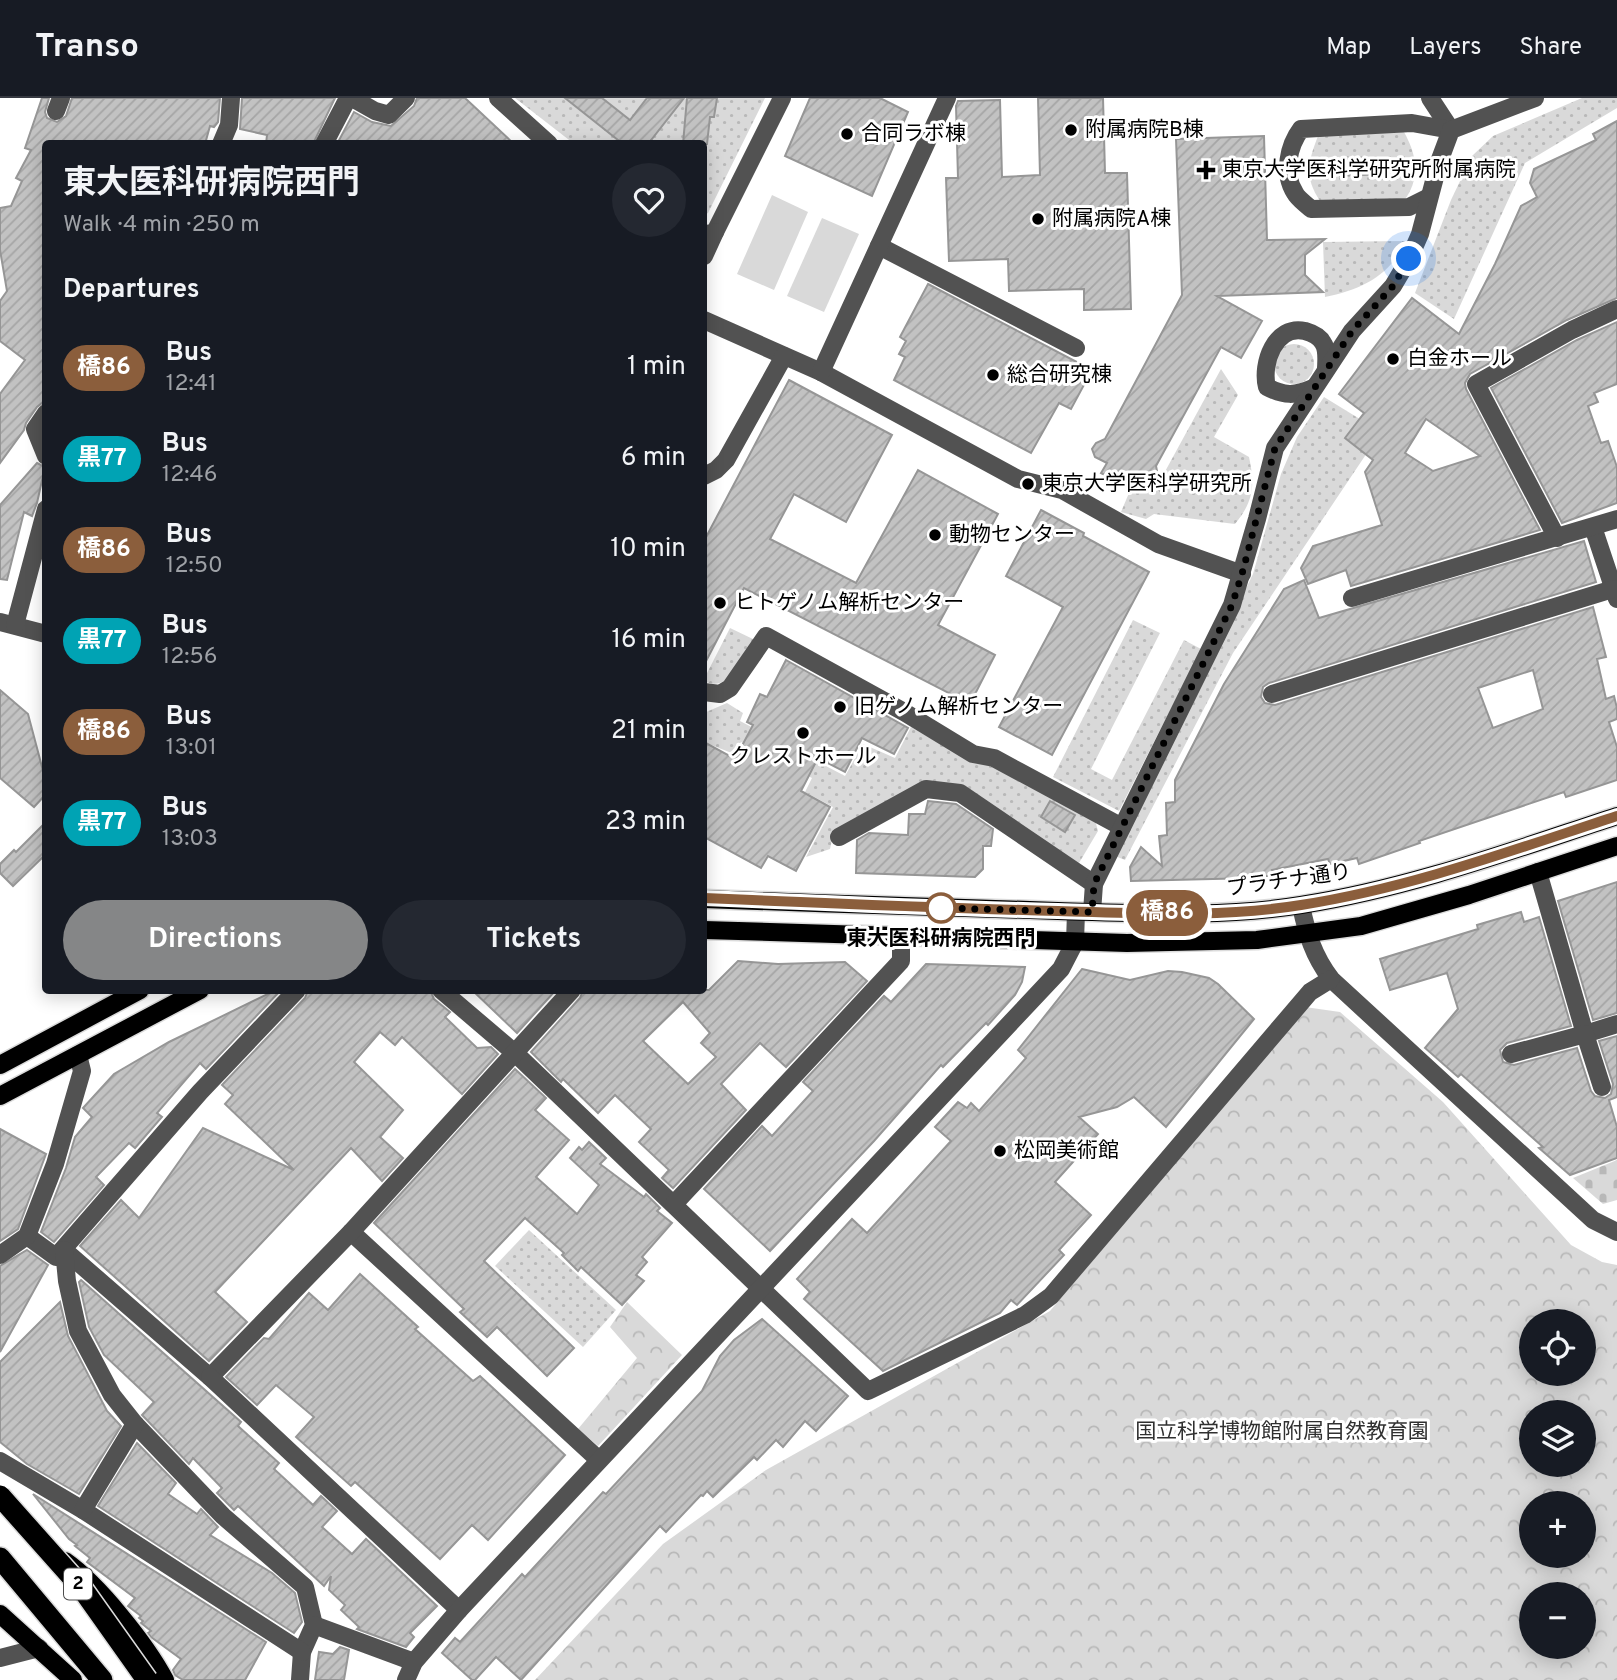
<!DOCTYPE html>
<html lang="en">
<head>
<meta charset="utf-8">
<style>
	body { margin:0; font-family:Overpass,"Noto Sans JP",sans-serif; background:#242831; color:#f1f3f6; height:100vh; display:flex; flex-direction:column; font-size:26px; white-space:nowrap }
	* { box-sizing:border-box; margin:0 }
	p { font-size:23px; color:#9ea1a6 }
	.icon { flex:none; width:38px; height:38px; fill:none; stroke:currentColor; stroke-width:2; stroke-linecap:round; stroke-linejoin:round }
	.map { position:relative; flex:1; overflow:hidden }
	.side { position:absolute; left:42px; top:42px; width:665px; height:854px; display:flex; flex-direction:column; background:#171b24; border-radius:7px; box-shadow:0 4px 18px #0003 }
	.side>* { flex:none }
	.badge { padding:0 14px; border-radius:23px; font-size:24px; line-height:46px }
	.buttons { position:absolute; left:1519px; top:1211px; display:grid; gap:14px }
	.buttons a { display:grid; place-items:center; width:77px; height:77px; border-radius:50%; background:#171b24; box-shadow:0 4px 18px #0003; font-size:35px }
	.you { position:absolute; width:35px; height:35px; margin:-18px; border:5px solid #fff; border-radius:50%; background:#1a73e8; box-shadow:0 0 0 10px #1a73e833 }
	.map>.badge { position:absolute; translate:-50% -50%; box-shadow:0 0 0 4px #fff }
	h2 { padding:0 21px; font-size:26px; line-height:63px }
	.round { display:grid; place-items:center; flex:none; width:74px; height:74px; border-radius:37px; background:#242831 }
	.head { display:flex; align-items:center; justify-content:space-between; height:119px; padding:0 21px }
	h1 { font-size:33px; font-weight:700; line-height:52px }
	.button { display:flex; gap:14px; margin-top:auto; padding:14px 21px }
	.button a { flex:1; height:80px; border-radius:42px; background:#858687; color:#fff; font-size:28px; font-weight:700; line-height:80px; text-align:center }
	.button a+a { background:#242831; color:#f1f3f6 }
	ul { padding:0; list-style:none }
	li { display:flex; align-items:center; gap:21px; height:91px; padding:0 21px }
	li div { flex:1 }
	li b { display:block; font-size:26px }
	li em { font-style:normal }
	li .badge { min-width:77px; font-weight:700; text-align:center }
	header { display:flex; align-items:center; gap:42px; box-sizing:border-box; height:98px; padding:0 35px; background:#171b24; border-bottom:2px solid #363941 }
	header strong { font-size:33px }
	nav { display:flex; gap:38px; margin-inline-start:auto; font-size:24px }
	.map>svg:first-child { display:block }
	.grass { fill:url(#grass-dots) }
	.forest { fill:url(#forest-crowns); fill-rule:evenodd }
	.cemetery { fill:url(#cemetery-stones) }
	.park { fill:#d9d9d9 }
	.water { fill:url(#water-waves) }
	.building { fill:url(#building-hatch); stroke:#969696; stroke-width:2; fill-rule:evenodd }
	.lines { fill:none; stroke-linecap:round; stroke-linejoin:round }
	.major-casing { stroke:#dbdbdb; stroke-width:21 }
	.highway-casing { stroke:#dbdbdb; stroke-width:24 }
	.minor { stroke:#525252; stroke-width:18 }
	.major { stroke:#000; stroke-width:18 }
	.highway { stroke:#000; stroke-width:21 }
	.highway-bridge-casing { stroke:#dbdbdb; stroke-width:24; stroke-linecap:butt }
	.highway-bridge { stroke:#000; stroke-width:21 }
	.line-casing { stroke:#fff; stroke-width:16 }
	.line { stroke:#8b5e3c; stroke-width:10 }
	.walk { stroke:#000; stroke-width:7; stroke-dasharray:0 12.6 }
	.poi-dot { fill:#000; stroke:#fff; stroke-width:2.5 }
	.stop-dot { fill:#fff; stroke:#8b5e3c; stroke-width:3.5 }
	.labels { text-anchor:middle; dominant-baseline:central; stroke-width:6; stroke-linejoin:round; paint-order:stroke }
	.shield { fill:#fff; stroke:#4c4c4c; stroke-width:2 }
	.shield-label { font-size:19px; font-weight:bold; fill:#000 }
	.poi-label { font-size:21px; fill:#000; stroke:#fff; text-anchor:start }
	.street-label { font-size:21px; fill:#000; stroke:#fff }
	.stop-label { font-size:21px; font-weight:bold; fill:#000; stroke:#fff }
	.park-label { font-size:21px; fill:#303030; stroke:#fff }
</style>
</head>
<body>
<header>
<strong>Transo</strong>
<nav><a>Map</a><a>Layers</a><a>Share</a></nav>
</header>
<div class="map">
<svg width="1617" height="1582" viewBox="0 0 1617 1582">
	<defs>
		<pattern id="grass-dots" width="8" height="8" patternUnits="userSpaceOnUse" patternTransform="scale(1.75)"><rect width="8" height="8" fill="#d9d9d9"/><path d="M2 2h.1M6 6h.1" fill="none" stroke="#b8b8b8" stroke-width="1.8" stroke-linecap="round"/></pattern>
		<pattern id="forest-crowns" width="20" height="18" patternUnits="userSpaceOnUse" patternTransform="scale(1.75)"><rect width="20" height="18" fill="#d9d9d9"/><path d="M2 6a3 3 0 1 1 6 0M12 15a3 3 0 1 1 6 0" fill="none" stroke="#b8b8b8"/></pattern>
		<pattern id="cemetery-stones" width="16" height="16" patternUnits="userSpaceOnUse" patternTransform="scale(1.75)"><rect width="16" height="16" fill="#d9d9d9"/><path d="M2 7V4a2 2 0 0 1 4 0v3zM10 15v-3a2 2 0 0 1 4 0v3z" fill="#b8b8b8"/></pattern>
		<pattern id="water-waves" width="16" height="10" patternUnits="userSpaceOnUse" patternTransform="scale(1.75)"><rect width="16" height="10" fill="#a0a0a0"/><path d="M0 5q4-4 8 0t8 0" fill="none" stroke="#888"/></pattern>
		<pattern id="building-hatch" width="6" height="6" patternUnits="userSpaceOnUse" patternTransform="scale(1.75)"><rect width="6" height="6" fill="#c2c2c2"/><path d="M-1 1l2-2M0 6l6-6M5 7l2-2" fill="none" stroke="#a5a5a5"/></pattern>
	</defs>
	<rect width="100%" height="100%" fill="#fff"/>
	<g class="grass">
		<polygon points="515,0 765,0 708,115 704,117 704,46 573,45"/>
		<polygon points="1582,0 1617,0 1617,10 1525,65 1454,221 1415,195 1451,102 1472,58 1493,38"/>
		<path d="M1404 34C1416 56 1421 77 1406 100L1320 103C1304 79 1308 64 1318 38Z"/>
		<path d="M1405 143C1391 178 1360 192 1325 199L1323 144Z"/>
		<circle cx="1294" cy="266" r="20"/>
		<path d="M1221 271 1238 297 1214 339 1249 359C1255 387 1254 403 1235 426L1154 416 1146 421 1121 414 1129 395 1156 390Z"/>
		<polygon points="1324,299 1381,334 1233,555 1125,762 1115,758 1253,476 1281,376 1297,339"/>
		<polygon points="1133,522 1160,535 1091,671 1112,682 1184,542 1201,551 1119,713 1053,679"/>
		<path d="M730 530 755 542C743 560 729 596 704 583V581Z"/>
		<polygon points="727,605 743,615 740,623 845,678 863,646 895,660 911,629 974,665 992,666 1095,722 1098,733 1079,765 963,692 926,682 834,733 830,751 806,759 833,709 805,694 812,680 741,644 734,656 704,644 704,615"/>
		<polygon points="529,1132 616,1212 583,1249 495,1168"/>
	</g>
	<g class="forest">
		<path d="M1305 909 1340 914 1443 1004 1571 1147 1602 1164 1617 1167V1582H535L663 1446 766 1372 1050 1213ZM1531 1223H1584V1276H1531ZM1531 1314H1584V1367H1531ZM1531 1405H1584V1458H1531ZM1531 1496H1584V1549H1531Z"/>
		<polygon points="627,1204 682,1257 598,1348 578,1331 637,1260 610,1229"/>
	</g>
	<polygon class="cemetery" points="1617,1062 1617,1102 1603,1106 1573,1080"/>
	<g class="park">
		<polygon points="772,97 808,114 774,192 737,176"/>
		<polygon points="822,120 859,136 824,214 787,198"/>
	</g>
	<polygon class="water" points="1339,61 1386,61 1387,77 1339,79"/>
	<g class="building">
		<polygon points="42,0 49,0 45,14 47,20 57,24 66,18 72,0 220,0 218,24 214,29 210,28 205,46 46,46 46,302 37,309 26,325 24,332 0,365 0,296 25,262 0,243 0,203 7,193 0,152 0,110 11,108 22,83 16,80 31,52 25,50"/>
		<polygon points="242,0 335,0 313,46 266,46 267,37 240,31"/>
		<polygon points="417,0 465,0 514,46 337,46 354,14 372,24 391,28 414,8"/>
		<polygon points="565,0 602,0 630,22 647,0 684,0 648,46 623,46"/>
		<polygon points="687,0 717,0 714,19 710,19 707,46 683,46"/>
		<polygon points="810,0 880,0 908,14 872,98 785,58"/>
		<polygon points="1038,0 1103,0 1105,75 1127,75 1131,211 1084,212 1084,191 1009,193 1008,161 949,163 946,80 958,80 956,8 958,3 1000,2 1002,79 1040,77"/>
		<path d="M1617 23V200L1567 222 1470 276 1465 285 1466 291 1540 432 1351 488 1346 472 1308 486 1301 470 1313 448 1382 427 1365 374 1373 362 1345 340 1364 315 1339 296 1412 200 1459 236 1495 166 1521 108 1537 99 1530 85 1534 71 1596 42 1593 36ZM1426 321 1480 358 1433 373 1405 355Z"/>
		<polygon points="1264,38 1267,142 1325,141 1305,157 1305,177 1323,194 1217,198 1262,223 1241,260 1221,249 1156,368 1161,393 1137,380 1131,391 1101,375 1107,365 1095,359 1092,351 1096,345 1105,341 1182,197 1176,41"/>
		<polygon points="928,186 1092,272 1071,311 1059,305 1031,355 894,282 905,259 899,256 906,243 900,239"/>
		<polygon points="1617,224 1617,286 1594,295 1598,304 1588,308 1601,345 1608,343 1617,369 1617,405 1562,425 1491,290 1577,242"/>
		<polygon points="789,282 892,337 846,424 794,396 770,441 856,485 918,372 998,416 938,527 995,557 970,606 744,490 704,567 704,443"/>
		<polygon points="37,365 45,369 37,405 32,418 24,414 7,482 0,481 0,407"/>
		<polygon points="1041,412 1084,435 1083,438 1149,474 1052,657 999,629 1063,509 1006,478"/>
		<path d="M1584 443 1596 484 1269 585 1263 589 1261 599 1265 605 1275 607 1593 509 1606 559 1597 561 1606 601 1614 598 1617 610V621L1609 624 1617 649V682L1566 699 1564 694 1419 743 1420 745 1359 766 1357 760 1330 766 1328 761 1272 772 1274 777 1254 780 1131 783 1130 769 1141 749 1162 768 1159 738 1167 737 1166 705 1175 704V682L1224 586 1284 491 1304 482 1319 520ZM1533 572 1543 611 1493 630 1478 590Z"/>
		<polygon points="786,562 908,630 894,656 862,640 845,674 818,660 801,693 830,709 796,773 768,758 761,770 704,739 704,644 735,661 753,627 747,624 760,596 767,599"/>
		<polygon points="0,592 28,616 46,684 46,696 34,709 0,680"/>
		<polygon points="928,703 956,706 993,731 991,748 983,748 983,771 975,779 856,775 857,742 869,735 908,737 909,716 925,716"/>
		<polygon points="1050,703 1075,717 1065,734 1041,719"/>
		<polygon points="46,724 46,756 13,788 0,775 0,766 14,752 16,754"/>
		<polygon points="1617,784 1617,915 1593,922 1558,803"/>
		<polygon points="1521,814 1524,824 1539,819 1571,928 1507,945 1500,952 1503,964 1514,967 1577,950 1591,993 1595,998 1605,1000 1611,996 1613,986 1599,943 1617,938 1617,999 1609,1002 1617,1029 1617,1060 1570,1077 1539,1050 1543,1049 1461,976 1458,979 1425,950 1458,911 1447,875 1390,892 1380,861 1478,831 1477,827"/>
		<path d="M738 863 778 866 845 864 867 883 786 969 760 945 721 986 746 1012 673 1090 662 1080 669 1072 639 1044 651 1031 615 997 598 1015 563 981 561 984 531 954 580 900 583 892H709ZM683 904 710 935 701 945 716 959 688 986 643 943Z"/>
		<polygon points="926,866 1025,869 1022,884 1015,897 988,927 986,925 943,969 941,967 874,1043 770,1153 704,1091 762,1028 772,1038 813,993 803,984 884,898 891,904"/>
		<polygon points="1082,871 1130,882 1168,873 1182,874 1209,880 1218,886 1254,921 1166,1029 1134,999 1117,1009 1079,1019 1098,1036 1055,1084 1091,1117 1059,1152 1064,1157 1017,1207 1011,1202 1000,1215 883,1273 804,1201 810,1194 797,1181 852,1121 867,1135 951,1043 935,1029 958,1004 967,1010 971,1005 979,1013 1026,960 1018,952"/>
		<polygon points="276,892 281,892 206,971 200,965 157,1015 162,1019 135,1050 129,1045 96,1079 104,1087 54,1144 41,1134 66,1070 75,1039 92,1019 83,1010 114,976 169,944"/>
		<polygon points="308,892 430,892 434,901 450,914 445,919 477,950 491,949 498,956 462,996 402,939 395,947 380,934 354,964 403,1012 380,1039 403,1060 382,1083 351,1050 215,1194 247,1224 209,1263 80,1148 121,1102 139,1120 203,1030 294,1072 225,1006 233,997 222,987 305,900"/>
		<polygon points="472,892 556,892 517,935"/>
		<polygon points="515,971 546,1000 535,1012 569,1042 536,1079 577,1116 599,1087 570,1060 579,1049 582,1052 589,1044 606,1060 600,1066 644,1099 646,1096 660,1110 657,1113 672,1125 642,1159 647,1164 636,1177 644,1183 622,1207 581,1169 578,1173 562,1157 564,1155 525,1120 484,1163 574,1250 547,1278 497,1229 487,1239 460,1214 464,1211 374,1125"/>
		<polygon points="0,1031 46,1056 18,1131 0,1143"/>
		<polygon points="27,1152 48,1167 0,1254 0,1168"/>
		<polygon points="360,1176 418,1229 415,1231 473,1283 480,1278 565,1357 488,1442 472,1427 440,1461 355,1384 351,1388 296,1339 314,1319 276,1287 257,1307 226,1279 264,1240 269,1241 309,1195 328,1212"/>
		<polygon points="81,1182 241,1324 238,1328 279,1365 274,1371 313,1407 321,1398 337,1413 322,1429 352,1456 366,1441 437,1508 410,1535 414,1539 406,1549 357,1531 359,1529 341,1512 345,1507 329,1492 331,1478 324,1488 238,1408 234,1412 217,1395 222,1390 193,1360 189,1366 144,1319 142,1317 154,1304 104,1257 89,1229 79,1184"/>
		<polygon points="60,1204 68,1238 107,1313 121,1328 79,1396 27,1366 0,1344 0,1264"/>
		<polygon points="762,1221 848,1298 816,1333 805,1323 783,1349 776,1342 757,1362 754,1359 713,1399 707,1393 703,1398 701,1397 666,1434 660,1428 521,1582 496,1559 475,1582 472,1582 442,1555 455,1540 460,1544 522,1476 525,1479 603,1394 606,1396 702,1293 720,1258 734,1242"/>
		<polygon points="137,1345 176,1385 168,1396 197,1416 201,1411 218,1429 210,1437 272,1475 295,1495 302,1524 294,1535 98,1408"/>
		<polygon points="33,1396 266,1544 245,1582 183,1582 175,1577 173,1572 181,1561 151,1539 148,1535 151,1533 141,1525 143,1523 139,1520 141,1518 128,1508 135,1500 87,1464 90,1460 75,1448 77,1447 69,1441"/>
		<polygon points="340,1549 349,1552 344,1582 315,1582 319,1554 333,1556"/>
	</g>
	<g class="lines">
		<defs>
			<g id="major">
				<path d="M704 801C822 805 940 810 1058 813 1139 815 1221 820 1301 807 1410 790 1513 752 1617 718"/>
				<polyline points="704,832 1127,845 1257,842 1361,828 1469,797 1617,748"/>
				<polyline points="0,967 140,892"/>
				<polyline points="0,998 200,892"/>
				<path d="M65 1463C98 1486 146 1546 165 1582"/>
				<polyline points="0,1516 73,1582"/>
			</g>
			<polyline id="highway" points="0,1460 102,1582"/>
		</defs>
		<use href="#major" class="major-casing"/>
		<use href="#highway" class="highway-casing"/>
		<g class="minor">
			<polyline points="352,0 375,13 389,17 406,0"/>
			<polyline points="498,0 549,46"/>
			<polyline points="1430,0 1451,32"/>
			<polyline points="56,13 61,0"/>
			<polyline points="221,46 229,27 231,0"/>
			<polyline points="324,46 348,0"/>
			<path d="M1429 99 1409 109 1311 111C1306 106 1298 101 1295 95 1282 75 1289 47 1301 31L1412 25 1451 32"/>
			<polyline points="704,137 715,134 782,0"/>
			<polyline points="879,148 1076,250"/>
			<polyline points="704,158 715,134"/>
			<polyline points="704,222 821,274 1018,381 1062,392 1158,446 1242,476"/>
			<polyline points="821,274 947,0"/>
			<path d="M1313 290C1295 298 1284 298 1267 289 1261 266 1275 226 1305 233 1312 235 1320 239 1323 245 1328 252 1326 264 1326 272"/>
			<polyline points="46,315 35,331 46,358"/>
			<polyline points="704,378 716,372 726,362 784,258"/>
			<polyline points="1593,429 1617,501"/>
			<polyline points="1557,440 1476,286 1572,232 1617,211"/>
			<polyline points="1352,500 1617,421"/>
			<polyline points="0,524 46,536"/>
			<polyline points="15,527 46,411"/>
			<polyline points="704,594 720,596 730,590 766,538 904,614 973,656 994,660 1122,729"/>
			<polyline points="1272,596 1613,491"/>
			<polyline points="839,739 926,691 960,695 1094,786"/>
			<polyline points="1538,774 1585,936 1617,926"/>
			<path d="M1301 808C1307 836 1313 857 1331 881L1593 1122 1617 1134"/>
			<polyline points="1092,814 1094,786 1232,507 1257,421 1275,350 1352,233 1393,188 1409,161 1420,136 1439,64 1451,32 1535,0"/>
			<polyline points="441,892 516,956 868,1293 1025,1217 1051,1198 1310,894 1331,881"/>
			<polyline points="1511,956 1585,936 1602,989"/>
			<polyline points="674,1106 901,863 901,840"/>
			<polyline points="351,1134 599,1362"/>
			<polyline points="27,1138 56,1159 200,994 297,892"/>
			<polyline points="64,1152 210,1279 351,1134 572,892"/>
			<polyline points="64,1152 67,1183 78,1233 112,1297 135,1326 223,1418 305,1489 314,1527 302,1554 300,1582"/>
			<polyline points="0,1157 27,1138 55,1066 82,973 78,957"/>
			<polyline points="210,1279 459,1512"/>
			<polyline points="0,1363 83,1412 302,1554"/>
			<polyline points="83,1412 135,1326"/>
			<polyline points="314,1527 414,1564"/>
			<polyline points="0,1560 39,1550"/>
			<polyline points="406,1582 414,1564 459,1512 1061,871 1075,844 1076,814"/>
		</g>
		<use href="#major" class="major"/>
		<use href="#highway" class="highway"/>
		<defs>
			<polyline id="highway-bridge" points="0,1398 81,1489 147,1582"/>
		</defs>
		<use href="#highway-bridge" class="highway-bridge-casing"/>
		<use href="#highway-bridge" class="highway-bridge"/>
	</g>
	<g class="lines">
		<defs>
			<path id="line" d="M704 800C822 805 940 810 1058 813 1139 815 1221 820 1301 807 1410 790 1513 752 1617 718"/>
		</defs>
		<use href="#line" class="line-casing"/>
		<use href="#line" class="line"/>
		<polyline class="walk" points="941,810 939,810 1092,814 1094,786 1232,507 1242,476 1275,350 1352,233 1393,188 1409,161"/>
	</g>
	<g class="poi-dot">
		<circle cx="1071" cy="32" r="7"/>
		<circle cx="847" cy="36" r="7"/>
		<path d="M1202.5 61.5h7v7h7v7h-7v7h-7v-7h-7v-7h7z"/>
		<circle cx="1038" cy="121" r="7"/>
		<circle cx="1393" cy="261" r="7"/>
		<circle cx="993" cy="277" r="7"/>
		<circle cx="1028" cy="386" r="7"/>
		<circle cx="935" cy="437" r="7"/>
		<circle cx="720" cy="505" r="7"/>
		<circle cx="840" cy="609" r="7"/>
		<circle cx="803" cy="635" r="7"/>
		<circle cx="1000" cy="1053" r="7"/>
	</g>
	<circle class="stop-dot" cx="941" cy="810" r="14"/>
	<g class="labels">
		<rect class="shield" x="64" y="1470.5" width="28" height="31" rx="5"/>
		<g class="shield-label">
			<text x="78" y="1486">2</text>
		</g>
		<g class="poi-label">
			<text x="1085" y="32">附属病院B棟</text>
			<text x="861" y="36">合同ラボ棟</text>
			<text x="1222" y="72">東京大学医科学研究所附属病院</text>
			<text x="1052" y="121">附属病院A棟</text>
			<text x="1407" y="261">白金ホール</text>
			<text x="1007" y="277">総合研究棟</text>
			<text x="1042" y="386">東京大学医科学研究所</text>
			<text x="949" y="437">動物センター</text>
			<text x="734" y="505">ヒトゲノム解析センター</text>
			<text x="854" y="609">旧ゲノム解析センター</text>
			<text x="803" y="659" text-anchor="middle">クレストホール</text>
			<text x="1014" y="1053">松岡美術館</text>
		</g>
		<g class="street-label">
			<text transform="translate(1289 783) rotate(-8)">プラチナ通り</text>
		</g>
		<g class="stop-label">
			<text x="941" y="841">東大医科研病院西門</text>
		</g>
		<g class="park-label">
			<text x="1282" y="1334">国立科学博物館附属自然教育園</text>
		</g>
	</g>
</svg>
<div class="buttons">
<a><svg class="icon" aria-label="locate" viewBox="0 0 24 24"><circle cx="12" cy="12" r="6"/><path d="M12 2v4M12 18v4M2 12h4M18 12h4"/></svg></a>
<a><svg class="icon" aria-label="layers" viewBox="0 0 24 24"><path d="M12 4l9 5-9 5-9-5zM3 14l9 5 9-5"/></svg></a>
<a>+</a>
<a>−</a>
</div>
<div class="you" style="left:1409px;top:161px"></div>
<b class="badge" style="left:1167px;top:815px;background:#8b5e3c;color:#fff">橋86</b>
<section class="side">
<div class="head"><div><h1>東大医科研病院西門</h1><p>Walk · 4 min · 250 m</p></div><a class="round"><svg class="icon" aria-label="heart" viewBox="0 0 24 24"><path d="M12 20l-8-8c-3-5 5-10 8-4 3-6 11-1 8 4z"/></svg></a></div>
<h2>Departures</h2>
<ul>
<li><span class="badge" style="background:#8b5e3c;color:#fff">橋86</span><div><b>Bus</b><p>12:41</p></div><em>1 min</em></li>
<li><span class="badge" style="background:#00a3b4;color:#fff">黒77</span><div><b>Bus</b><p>12:46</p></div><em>6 min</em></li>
<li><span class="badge" style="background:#8b5e3c;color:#fff">橋86</span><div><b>Bus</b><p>12:50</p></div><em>10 min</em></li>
<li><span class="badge" style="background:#00a3b4;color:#fff">黒77</span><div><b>Bus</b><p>12:56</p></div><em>16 min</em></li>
<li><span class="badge" style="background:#8b5e3c;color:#fff">橋86</span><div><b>Bus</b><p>13:01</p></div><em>21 min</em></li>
<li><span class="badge" style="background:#00a3b4;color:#fff">黒77</span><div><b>Bus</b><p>13:03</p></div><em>23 min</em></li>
</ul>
<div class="button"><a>Directions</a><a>Tickets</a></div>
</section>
</div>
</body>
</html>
